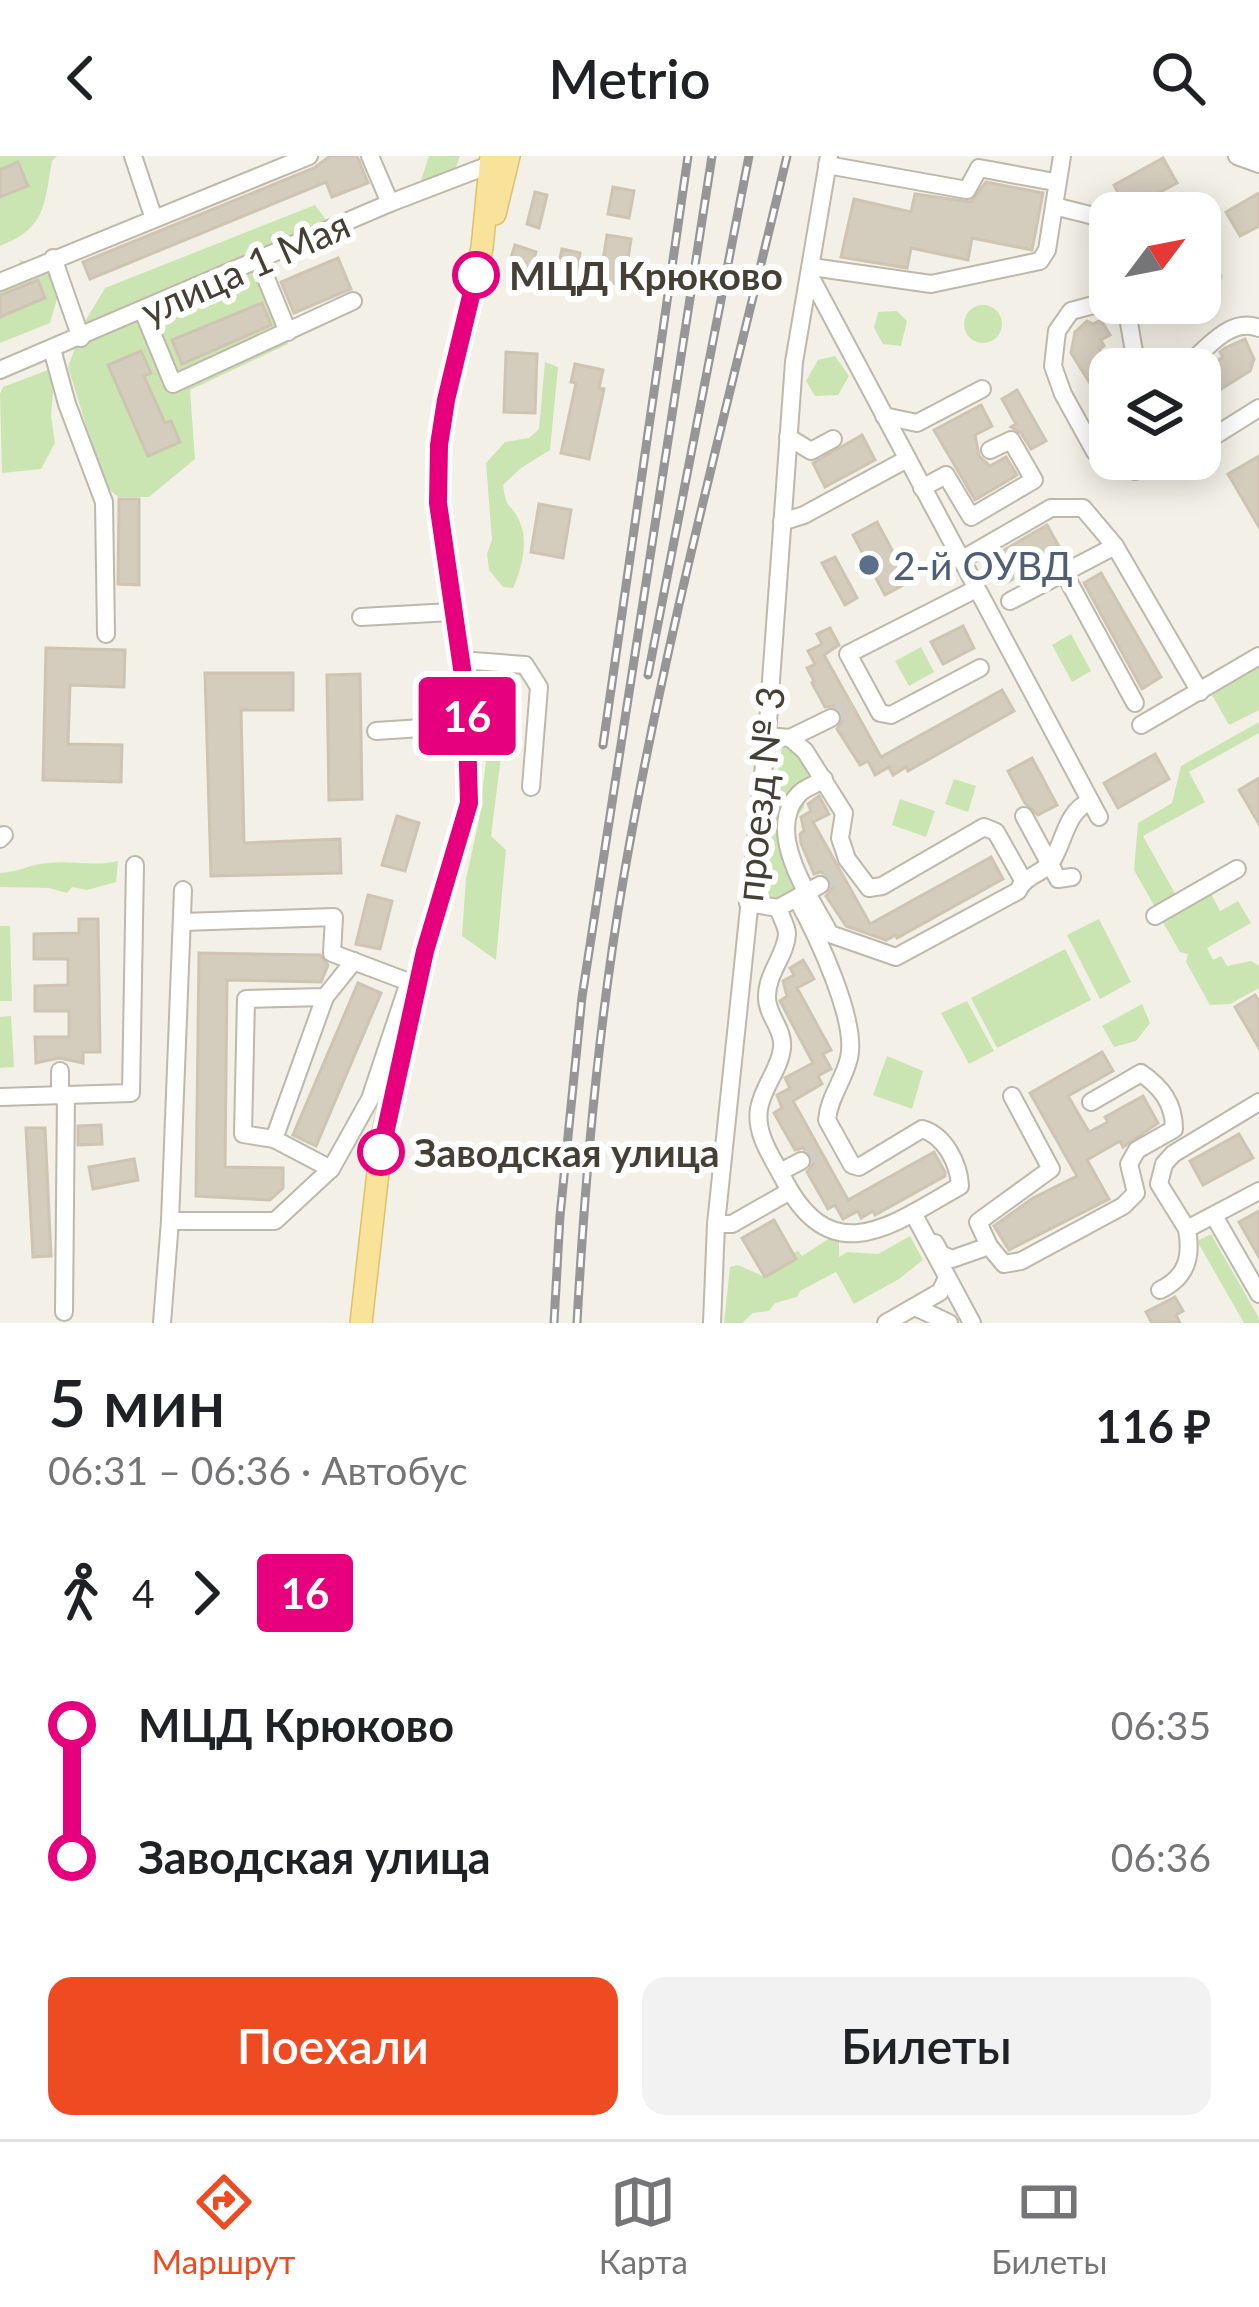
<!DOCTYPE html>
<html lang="ru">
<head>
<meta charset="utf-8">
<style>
	body { margin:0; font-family:Lato,sans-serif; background:#f2f2f2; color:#202124; height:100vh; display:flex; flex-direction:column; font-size:45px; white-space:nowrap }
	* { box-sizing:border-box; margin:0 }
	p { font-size:39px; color:#757577 }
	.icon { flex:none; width:66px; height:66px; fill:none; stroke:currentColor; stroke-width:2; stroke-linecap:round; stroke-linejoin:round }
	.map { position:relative; height:1167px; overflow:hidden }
	.drawer { display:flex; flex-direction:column; background:#fff; flex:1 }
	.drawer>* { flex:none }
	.badge { padding:0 24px; border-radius:9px; font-size:42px; line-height:78px }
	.needle { width:78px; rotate:58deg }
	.buttons { position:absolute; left:1089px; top:36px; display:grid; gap:24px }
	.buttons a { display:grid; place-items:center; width:132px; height:132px; border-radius:24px; background:#fff; box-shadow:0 6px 30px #0003; font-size:60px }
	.map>.badge { position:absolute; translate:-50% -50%; box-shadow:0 0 0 6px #fff }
	.legs { display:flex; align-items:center; gap:18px; height:132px; padding:0 48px; font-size:39px }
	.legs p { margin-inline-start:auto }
	.headline { display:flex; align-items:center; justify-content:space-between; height:204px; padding:0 48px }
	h1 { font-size:66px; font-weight:600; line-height:90px }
	.primary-button { display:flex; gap:24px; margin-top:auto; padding:24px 48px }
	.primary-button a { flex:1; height:138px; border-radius:24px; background:#ef4b22; color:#fff; font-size:48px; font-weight:600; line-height:138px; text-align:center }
	.primary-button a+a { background:#f2f2f2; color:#202124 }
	ul { padding:0 48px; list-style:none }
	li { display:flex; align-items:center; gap:42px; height:132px; font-size:45px }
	li i { display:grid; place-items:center; width:18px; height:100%; margin:0 15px; background:currentColor }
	li i::after { content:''; width:30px; height:30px; margin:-15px; border:9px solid; border-radius:50%; background:#fff }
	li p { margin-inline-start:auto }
	li:first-child i { background:linear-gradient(#0000 50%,currentColor 0) }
	li:last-child i { background:linear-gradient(currentColor 50%,#0000 0) }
	header { display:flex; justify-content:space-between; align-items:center; height:156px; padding:0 48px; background:#fff; font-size:54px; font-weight:600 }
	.tab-bar { display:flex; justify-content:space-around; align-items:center; height:168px; border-top:3px solid #e0e0e0; background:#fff; font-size:33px; color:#757577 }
	.tab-bar a { display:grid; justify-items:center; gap:6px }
	.tab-bar .on { color:#ef4b22 }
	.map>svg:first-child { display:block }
	.green { fill:#cbe5b2 }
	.building { fill:#d4ccbd; stroke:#cec4b1; stroke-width:3 }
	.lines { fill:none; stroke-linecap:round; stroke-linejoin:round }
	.minor-tunnel { stroke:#d0cdc4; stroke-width:16; stroke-dasharray:16 8; stroke-linecap:butt }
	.minor-casing { stroke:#beb8aa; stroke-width:20 }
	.major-casing { stroke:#ddc16a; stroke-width:24 }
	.minor { stroke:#fff; stroke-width:16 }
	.major { stroke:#f9e39a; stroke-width:21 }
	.rail-casing { stroke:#969696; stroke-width:9 }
	.rail { stroke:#fff; stroke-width:4.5; stroke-dasharray:14; stroke-linecap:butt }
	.line-1-casing { stroke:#fff; stroke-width:27 }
	.line-1 { stroke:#e6007e; stroke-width:18 }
	.stop-1-dot { fill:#fff; stroke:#e6007e; stroke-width:6 }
	.service-dot { fill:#5c6f8a; stroke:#fff; stroke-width:4.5 }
	.labels { text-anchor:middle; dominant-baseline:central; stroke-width:12; stroke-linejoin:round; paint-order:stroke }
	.street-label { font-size:39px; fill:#454036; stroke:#fff }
	.stop-label { font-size:39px; font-weight:bold; fill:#454036; stroke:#fff; text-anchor:start }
	.service-label { font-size:39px; fill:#4e5e75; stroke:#fff; text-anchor:start }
</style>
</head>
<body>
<header><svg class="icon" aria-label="back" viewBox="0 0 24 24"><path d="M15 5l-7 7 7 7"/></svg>Metrio<svg class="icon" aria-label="search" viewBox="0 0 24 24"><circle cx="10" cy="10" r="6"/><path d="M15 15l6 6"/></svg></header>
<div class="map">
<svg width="1259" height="1167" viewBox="0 0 1259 1167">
	<rect width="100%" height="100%" fill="#f3f0e7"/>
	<g class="green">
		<path d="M0 0H57L52 5C44 50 46 72 0 90Z"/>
		<polygon points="429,0 460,0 455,14 420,27"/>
		<path d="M315 49 326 64C256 99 260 121 288 188L190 234 195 303 149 341H118L109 333 98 308 68 211 84 167 105 132Z"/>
		<polygon points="1200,99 1213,105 1223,120 1218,133 1200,143"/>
		<polygon points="20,104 65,115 50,167 0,187 0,121 21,122"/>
		<circle cx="983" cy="168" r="19"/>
		<polygon points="897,155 907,165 901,190 883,188 874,172 878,156"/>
		<polygon points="835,200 849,220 838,239 815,240 806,225 818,204"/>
		<path d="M545 206 558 211 550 294 521 312 503 329C506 354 510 346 519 364 529 384 522 413 513 432L503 431 489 414 487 398 492 384 486 307 505 286 529 282 539 273Z"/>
		<polygon points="48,214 54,225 51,260 55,287 41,313 2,317 0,238 3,231"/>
		<polygon points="1071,478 1091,515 1072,526 1052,489"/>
		<polygon points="921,491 934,516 909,530 895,505"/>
		<polygon points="1259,510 1259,554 1229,569 1212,539"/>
		<polygon points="493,545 508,545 491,680 506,694 496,804 462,780 466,723 479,664"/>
		<polygon points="1259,566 1259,577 1189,616 1205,646 1143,680 1177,741 1156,753 1134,714 1138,667 1172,647 1181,610"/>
		<polygon points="797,588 824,623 804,640 804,652 792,666 806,732 787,748 764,746 770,666 782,591"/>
		<polygon points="954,623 976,630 968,656 945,648"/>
		<polygon points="900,643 935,655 926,681 892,669"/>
		<path d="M118 705 116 726 87 734 72 731 67 737 49 732 0 731V717C18 716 31 708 49 707 73 704 94 711 118 705Z"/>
		<polygon points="1209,734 1220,755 1238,745 1251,767 1207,792 1213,804 1221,800 1227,810 1251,805 1259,810 1259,832 1230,848 1210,849 1186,806 1188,798 1180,796 1160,761"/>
		<polygon points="1099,763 1131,826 1100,843 1067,779"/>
		<polygon points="0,770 10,770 12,845 0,845"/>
		<polygon points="1065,793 1091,844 997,892 971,842"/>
		<polygon points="967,845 994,895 969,908 941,857"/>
		<polygon points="1142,848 1150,867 1136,885 1114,891 1102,870"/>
		<polygon points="11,860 14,911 0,912 0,861"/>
		<polygon points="887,900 923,915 912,953 873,939"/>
		<polygon points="1211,1078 1259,1162 1259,1167 1244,1167 1197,1085"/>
		<polygon points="833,1080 839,1086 839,1101 847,1096 878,1098 910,1080 923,1104 899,1123 854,1148 836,1116 800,1135 797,1141 775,1147 769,1155 753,1157 742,1167 724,1167 730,1111 738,1109 765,1121 796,1103 793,1097 798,1095 802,1100"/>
	</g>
	<g class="building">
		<polygon points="330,0 357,0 368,27 332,41 326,26 90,123 83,106 314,12"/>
		<polygon points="1163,2 1177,27 1127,54 1114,29"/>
		<polygon points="18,6 28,30 0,41 0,14"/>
		<polygon points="986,26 1043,37 1032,94 972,82 968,104 911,92 907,112 841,101 854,43 911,56 915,38 971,46"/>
		<polygon points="613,31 634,35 629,62 608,58"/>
		<polygon points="535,36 547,39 539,72 527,68"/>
		<polygon points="1259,37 1259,70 1240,80 1226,56"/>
		<polygon points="607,79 631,83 624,129 611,127 610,138 598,136"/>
		<polygon points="515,89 536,96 529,116 509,108"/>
		<polygon points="562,93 580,97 576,121 557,117"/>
		<polygon points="338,102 351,133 294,157 281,126"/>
		<polygon points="38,124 45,142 0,161 0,139"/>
		<polygon points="262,147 271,169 182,208 172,184"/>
		<polygon points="1101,164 1110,179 1101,184 1104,190 1099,193 1110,210 1110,259 1071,197 1075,176 1087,165 1093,168"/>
		<polygon points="1245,183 1254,203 1250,215 1200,246 1200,215 1223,201 1220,196 1225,192"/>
		<polygon points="141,195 151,217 144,220 165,267 171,265 180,286 148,300 108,209"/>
		<polygon points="506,196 537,198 535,257 504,256"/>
		<polygon points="575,208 603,214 599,232 604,233 589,303 561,297 576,227 571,226"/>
		<polygon points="1017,234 1046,285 1031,293 1021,277 1011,271 1016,268 1002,243"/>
		<polygon points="981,249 992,270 975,279 979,300 990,310 1006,301 1017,319 975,344 934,274"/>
		<polygon points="862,279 875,304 825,331 813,307"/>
		<polygon points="1259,300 1259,371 1228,318"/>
		<polygon points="119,343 139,343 139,429 118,428"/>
		<polygon points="539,348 571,354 563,402 531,396"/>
		<polygon points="877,366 909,426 885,439 853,379"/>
		<polygon points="1047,369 1062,396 1006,427 992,401"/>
		<polygon points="835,401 857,442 845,449 822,407"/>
		<polygon points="1101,417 1161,521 1142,533 1084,427"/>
		<polygon points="963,470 974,492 943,508 931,486"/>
		<polygon points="830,472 839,489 824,499 881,601 1002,534 1014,555 908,615 906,611 893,619 889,611 875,619 868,605 860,609 837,573 843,564 842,555 833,550 825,551 812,527 814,525 807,512 815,508 808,495 822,488 817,478"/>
		<polygon points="46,492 125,494 124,531 70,529 68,588 122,589 121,626 43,624"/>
		<polygon points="205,517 293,517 293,554 241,554 244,687 340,683 341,717 211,720"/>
		<polygon points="360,518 362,643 329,644 327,519"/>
		<polygon points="1155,598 1169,623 1118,652 1104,627"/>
		<polygon points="1032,602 1057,649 1038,659 1025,647 1008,615"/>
		<polygon points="1259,622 1259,668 1239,634"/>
		<polygon points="819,640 829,658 813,666 870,768 991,701 1003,723 897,782 896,779 886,784 846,770 826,740 833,730 830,722 821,716 814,718 801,687 800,678 804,675 801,661 811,655 808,648"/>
		<polygon points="397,660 419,667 405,715 382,709"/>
		<polygon points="368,739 392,745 380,793 356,788"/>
		<polygon points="79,763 98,763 100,896 83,896 83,907 59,902 36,907 35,881 69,881 69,855 35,855 35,830 68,829 68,803 34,803 34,778 79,777"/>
		<polygon points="199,797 320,799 328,809 321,826 227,824 225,1011 283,1012 283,1032 270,1044 196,1040"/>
		<polygon points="803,804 814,823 797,832 831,894 823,898 831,913 818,920 822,928 793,945 848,1044 934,996 945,1016 945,1020 875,1059 873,1055 861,1062 858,1055 843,1063 835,1049 828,1053 807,1016 814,1007 812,998 803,992 795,994 774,957 782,952 777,939 790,932 785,922 813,907 780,845 787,840 783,825 794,819 790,812"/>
		<polygon points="358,827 381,837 316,990 293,979"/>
		<polygon points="1255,839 1259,845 1259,892 1235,851"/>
		<polygon points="1102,896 1113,915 1068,940 1089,976 1108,966 1105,961 1143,940 1158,967 1123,991 1120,985 1087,1004 1109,1043 1009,1094 994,1070 1033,1042 1077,1020 1030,937"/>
		<polygon points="101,969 102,988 78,989 78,970"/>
		<polygon points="26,972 45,972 51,1100 33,1101"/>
		<polygon points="1239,978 1253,1002 1203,1029 1190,1005"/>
		<polygon points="134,1003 138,1024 93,1033 89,1011"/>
		<polygon points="1259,1055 1259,1101 1239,1066"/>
		<polygon points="774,1064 796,1103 765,1121 742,1082"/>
		<polygon points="1175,1141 1183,1155 1176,1159 1180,1167 1152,1167 1146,1156"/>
	</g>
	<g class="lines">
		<g class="minor-tunnel">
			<polyline points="831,562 853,550"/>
			<polyline points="820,729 842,717"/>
			<polyline points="801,1005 820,994"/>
		</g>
		<defs>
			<g id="minor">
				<polyline points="133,0 153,60"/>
				<polyline points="370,0 390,47"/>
				<polyline points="1237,0 1259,8"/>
				<polyline points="827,9 967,34 979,12 1049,25"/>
				<polyline points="1054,50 1110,64"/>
				<polyline points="53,102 81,182"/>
				<polyline points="259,105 288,176"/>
				<polyline points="812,111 931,128 1040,105 1047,94 1062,0"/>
				<polyline points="810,120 1099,661"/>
				<polyline points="0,126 309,0"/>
				<polyline points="143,155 173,228 353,145"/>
				<polyline points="52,193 67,248 104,346 106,478"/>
				<polyline points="1137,213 1128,161 1097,148 1071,155 1057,175 1053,210 1063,238 1095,296 1135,315 1173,303"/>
				<path d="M1183 213C1204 196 1229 160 1259 172"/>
				<polyline points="0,214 390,47 497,6"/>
				<polyline points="884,260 917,267 982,233"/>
				<polyline points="788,281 811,295 833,283"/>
				<polyline points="1200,289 1259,252"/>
				<polyline points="922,332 946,319 971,361 1034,324 1011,284 990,294"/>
				<polyline points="782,366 804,359 907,303"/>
				<polyline points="961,404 1051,352 1083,352 1115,390"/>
				<polyline points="1064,417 1135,547"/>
				<polyline points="976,433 848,498 880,557 891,559 980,512"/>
				<polyline points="1010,445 1115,390 1200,536"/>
				<polyline points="361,461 451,456"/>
				<polyline points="460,504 525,509 539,531 531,631"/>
				<polyline points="1141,569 1259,500"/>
				<polyline points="376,575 467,569"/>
				<polyline points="767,580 790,582 805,595 844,657 840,682 847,703 869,732 882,730 984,671 996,676 1023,724"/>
				<polyline points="790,582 831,562"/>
				<path d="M824 623C817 628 804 632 799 638 763 676 811 742 830 778L896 801 1018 735C1025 718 1045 718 1053 703 1066 680 1066 657 1090 645"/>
				<polyline points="1024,660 1058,723 1072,721"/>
				<polyline points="0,683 4,679"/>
				<polyline points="183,734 170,1065 275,1065 331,1013 370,943 409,826"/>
				<polyline points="748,747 778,752 820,729"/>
				<path d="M778 752C780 759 787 770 787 778 786 799 767 817 767 840 766 859 784 872 782 892 780 913 762 932 759 953 755 978 772 1001 783 1022 831 1117 892 1069 960 1030 959 1007 944 979 922 973L859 1011 852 1009 827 964C829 941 844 924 849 902 858 865 816 777 797 743"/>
				<polyline points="1155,760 1237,713"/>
				<polyline points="183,766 334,761 332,797 414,828"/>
				<polyline points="60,940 60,915"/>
				<path d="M1012 940 1051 1013 978 1066 989 1090 1004 1108 1021 1105 1123 1050 1136 1037 1129 1008 1137 994 1174 973C1174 947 1161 931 1141 917L1091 946"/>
				<polyline points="0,941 131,937 135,709"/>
				<polyline points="1259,946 1173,998 1164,1008 1159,1028 1187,1073 1259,1035"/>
				<polyline points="274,983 325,841"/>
				<polyline points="331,1013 274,983 243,978 246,843 325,841 354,805"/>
				<polyline points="780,1016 801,1005"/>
				<polyline points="913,1057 972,1167"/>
				<polyline points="1214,1060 1259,1138"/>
				<polyline points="716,1068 732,1068 790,1035"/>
				<polyline points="935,1087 941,1098 952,1103 989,1090"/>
				<path d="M1160 1134C1187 1121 1192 1101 1187 1073"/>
				<polyline points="915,1151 949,1167"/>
				<polyline points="64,1156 66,940"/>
				<polyline points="162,1167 170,1065"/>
				<polyline points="712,1167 716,1068 767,580 794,206 829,0"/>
				<polyline points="886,1167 940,1136 947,1122"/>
			</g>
			<g id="major">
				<polyline points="495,58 509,0"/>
				<polyline points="361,1167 382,981 425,795 469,647 466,540 438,347 439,289 445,244 482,92 491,0"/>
			</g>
		</defs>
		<use href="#minor" class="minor-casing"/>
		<use href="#major" class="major-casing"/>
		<use href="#minor" class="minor"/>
		<use href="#major" class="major"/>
		<defs>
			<g id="rail">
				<polyline points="648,519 749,0"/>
				<polyline points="603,589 688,0"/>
				<polyline points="554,1167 560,1060 582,841 712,0"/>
				<path d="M577 1167C585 1019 598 871 623 725 665 481 730 241 787 0"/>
			</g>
		</defs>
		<use href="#rail" class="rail-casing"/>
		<use href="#rail" class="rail"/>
	</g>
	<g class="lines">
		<defs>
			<polyline id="line-1" points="381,996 425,795 469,647 466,540 438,347 439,289 446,244 476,119"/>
		</defs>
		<use href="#line-1" class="line-1-casing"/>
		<use href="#line-1" class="line-1"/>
	</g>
	<g class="stop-1-dot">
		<circle cx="476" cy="119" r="21"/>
		<circle cx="381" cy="996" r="21"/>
	</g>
	<circle class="service-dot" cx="869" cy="409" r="12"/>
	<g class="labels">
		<g class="street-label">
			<text transform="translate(245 111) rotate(-24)">улица 1 Мая</text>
			<text transform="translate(759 638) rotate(-84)">проезд № 3</text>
		</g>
		<g class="stop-label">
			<text x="509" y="119">МЦД Крюково</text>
			<text x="414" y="996">Заводская улица</text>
		</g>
		<g class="service-label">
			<text x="893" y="409">2-й ОУВД</text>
		</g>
	</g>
</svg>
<div class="buttons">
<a><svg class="needle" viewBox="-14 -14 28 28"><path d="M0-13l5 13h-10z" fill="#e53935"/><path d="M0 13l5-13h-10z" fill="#757577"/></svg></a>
<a><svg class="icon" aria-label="layers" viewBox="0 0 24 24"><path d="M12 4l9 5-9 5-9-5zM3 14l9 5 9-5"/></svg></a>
</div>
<b class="badge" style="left:467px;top:560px;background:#e6007e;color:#fff">16</b>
</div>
<section class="drawer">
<div class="headline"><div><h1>5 мин</h1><p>06:31 – 06:36 · Автобус</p></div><b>116 ₽</b></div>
<div class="legs"><svg class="icon" aria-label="walk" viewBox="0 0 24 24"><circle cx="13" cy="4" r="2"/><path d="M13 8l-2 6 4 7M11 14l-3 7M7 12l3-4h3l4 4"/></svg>4<svg class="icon" aria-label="forward" viewBox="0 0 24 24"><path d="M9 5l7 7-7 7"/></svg><b class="badge" style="background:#e6007e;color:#fff">16</b></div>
<ul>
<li><i style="color:#e6007e"></i><b>МЦД Крюково</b><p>06:35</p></li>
<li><i style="color:#e6007e"></i><b>Заводская улица</b><p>06:36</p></li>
</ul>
<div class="primary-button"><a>Поехали</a><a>Билеты</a></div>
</section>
<nav class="tab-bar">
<a class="on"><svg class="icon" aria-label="directions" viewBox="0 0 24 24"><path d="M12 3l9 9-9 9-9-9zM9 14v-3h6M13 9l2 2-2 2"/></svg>Маршрут</a>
<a><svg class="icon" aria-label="map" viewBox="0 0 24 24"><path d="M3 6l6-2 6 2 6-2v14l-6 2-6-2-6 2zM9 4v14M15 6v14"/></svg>Карта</a>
<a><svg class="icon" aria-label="tickets" viewBox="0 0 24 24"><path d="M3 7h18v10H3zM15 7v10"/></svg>Билеты</a>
</nav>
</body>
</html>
